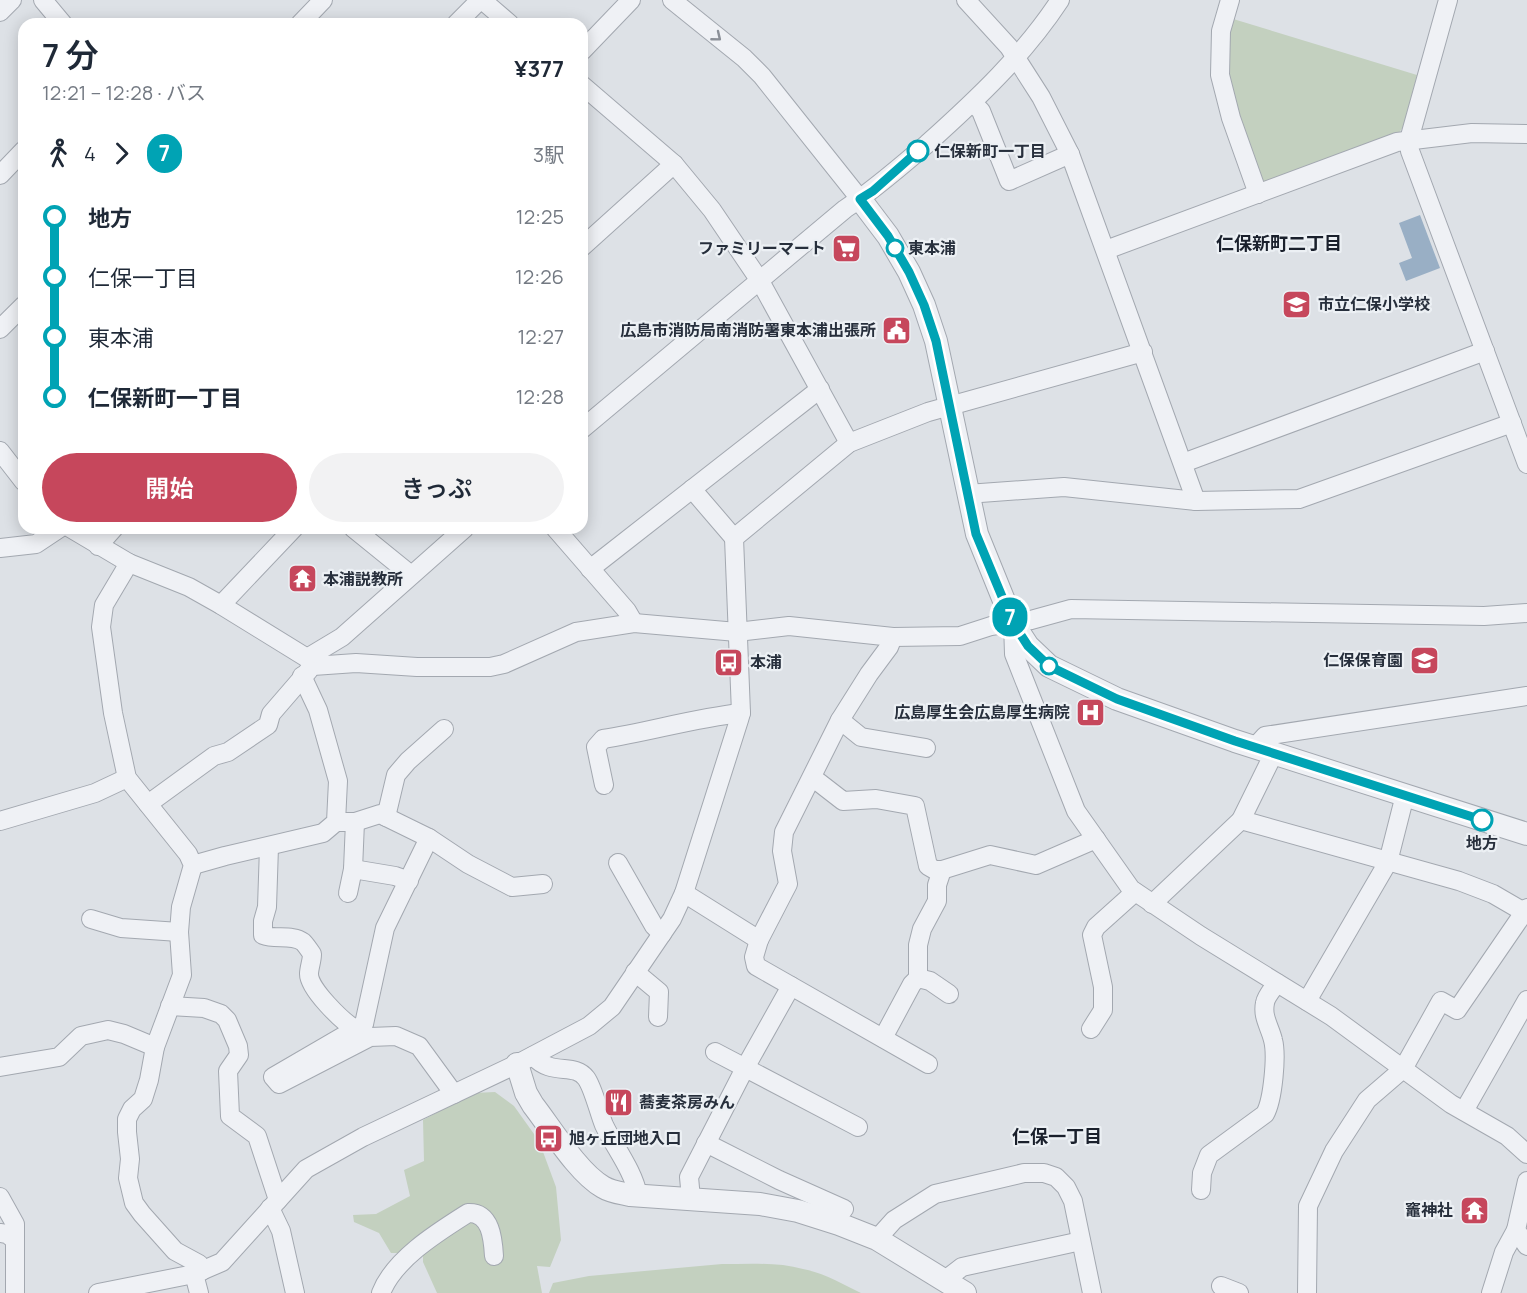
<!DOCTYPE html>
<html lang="ja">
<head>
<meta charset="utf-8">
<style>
	body { margin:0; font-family:Manrope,"Noto Sans JP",sans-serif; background:#f2f2f3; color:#1f2937; height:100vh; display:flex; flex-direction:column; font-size:22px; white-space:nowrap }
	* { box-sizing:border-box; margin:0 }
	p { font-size:20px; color:#747a83 }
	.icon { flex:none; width:33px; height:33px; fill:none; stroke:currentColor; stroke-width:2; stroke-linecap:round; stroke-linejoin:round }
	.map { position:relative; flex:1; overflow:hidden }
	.details { position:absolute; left:18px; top:18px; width:570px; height:516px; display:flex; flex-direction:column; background:#fff; border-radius:18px; box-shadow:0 3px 15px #0003 }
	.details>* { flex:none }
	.badge { padding:0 12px; border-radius:20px; font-size:21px; line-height:39px }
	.map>.badge { position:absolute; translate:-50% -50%; box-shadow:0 0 0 3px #fff }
	.legs { display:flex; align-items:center; gap:9px; height:66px; padding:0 24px; font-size:20px }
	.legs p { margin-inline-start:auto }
	.headline { display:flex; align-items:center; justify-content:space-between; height:102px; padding:0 24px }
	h1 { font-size:33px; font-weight:600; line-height:45px }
	.cta { display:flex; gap:12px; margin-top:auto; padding:12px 24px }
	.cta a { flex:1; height:69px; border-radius:36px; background:#c6475c; color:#fff; font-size:24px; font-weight:600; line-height:69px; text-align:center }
	.cta a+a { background:#f2f2f3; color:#1f2937 }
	ul { padding:0 24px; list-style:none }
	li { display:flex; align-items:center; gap:21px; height:60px; font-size:22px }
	li i { display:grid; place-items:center; width:9px; height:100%; margin:0 8px; background:currentColor }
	li i::after { content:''; width:15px; height:15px; margin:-8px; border:4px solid; border-radius:50%; background:#fff }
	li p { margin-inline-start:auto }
	li:first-child i { background:linear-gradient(#0000 50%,currentColor 0) }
	li:last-child i { background:linear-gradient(currentColor 50%,#0000 0) }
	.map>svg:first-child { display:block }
	.green { fill:#c3d0bf }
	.water { fill:#99afc5 }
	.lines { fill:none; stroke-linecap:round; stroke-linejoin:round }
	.minor-casing { stroke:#a3a8b0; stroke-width:20 }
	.tertiary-casing { stroke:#a3a8b0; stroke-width:24 }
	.minor { stroke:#eff1f5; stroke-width:18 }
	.tertiary { stroke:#eff1f5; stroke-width:22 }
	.oneway { stroke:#8b9098 }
	.line-1-casing { stroke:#fff; stroke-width:14 }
	.line-1 { stroke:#00a3b4; stroke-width:9 }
	.stop-1-dot { fill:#fff; stroke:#00a3b4; stroke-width:3 }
	.labels { text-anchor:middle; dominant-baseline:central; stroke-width:4.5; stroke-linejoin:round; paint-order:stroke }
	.stop-label { font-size:16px; font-weight:bold; fill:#272f3c; stroke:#ecf0f4; text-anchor:start }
	.poi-label { font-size:16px; font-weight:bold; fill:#272f3c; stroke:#ecf0f4; text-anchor:end }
	.neighbourhood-label { font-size:18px; font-weight:bold; fill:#1a202c; stroke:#ecf0f4 }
</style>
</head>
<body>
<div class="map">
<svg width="1527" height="1293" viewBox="0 0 1527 1293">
	<rect width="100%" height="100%" fill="#dde1e6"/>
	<g class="green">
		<polygon points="1230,18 1417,75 1403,127 1394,140 1270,185 1257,179 1225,78"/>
		<polygon points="495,1092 514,1106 539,1141 556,1187 561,1240 550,1267 537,1266 542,1293 437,1293 423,1262 423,1253 391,1253 379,1233 354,1222 353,1215 376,1214 410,1196 404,1170 424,1161 423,1120 474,1093"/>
		<path d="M722 1264C749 1264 778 1262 803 1269 824 1273 842 1284 861 1293H549L553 1283 589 1276Z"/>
	</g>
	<polygon class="water" points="1420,215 1440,268 1406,281 1399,263 1412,258 1399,223"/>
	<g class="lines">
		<defs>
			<g id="minor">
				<polyline points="43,0 63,24"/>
				<polyline points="482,0 510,24"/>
				<polyline points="672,0 744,58 762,76 860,199"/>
				<polyline points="966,0 1009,47 1041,97 1070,154 1196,501"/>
				<polyline points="1230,0 1221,31 1220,75 1231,118 1258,194"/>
				<polyline points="1448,0 1409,140 1410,151 1527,464"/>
				<polyline points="0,12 12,0"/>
				<polyline points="300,24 323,0"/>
				<polyline points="456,24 480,0"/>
				<polyline points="582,51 631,0"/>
				<polyline points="582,85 674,164 712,210 760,281 849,443"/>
				<polyline points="973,103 981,111 1009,181 1070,154"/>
				<polyline points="0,175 24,150"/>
				<polyline points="582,247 674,164"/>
				<polyline points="1106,250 1397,142 1472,133 1527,134"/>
				<polyline points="0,329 24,305"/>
				<path d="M582 429 845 209C874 190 900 167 927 144 976 100 1024 55 1060 0"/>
				<polyline points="0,451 24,482"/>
				<polyline points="1183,463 1485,351"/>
				<polyline points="692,489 734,538"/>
				<polyline points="967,494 1064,487 1196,501 1299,499 1512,423"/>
				<polyline points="70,528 129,563 189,587 221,605 307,658 313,666 356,663 417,667 490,667 504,664 576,632 634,623 737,632 789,626 893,637 960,636 991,626 1031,620 1071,609 1484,616 1527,613"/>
				<polyline points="353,528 411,575"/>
				<polyline points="555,528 627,611 634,623"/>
				<polyline points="98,546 114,528"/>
				<polyline points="0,548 36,544 60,528"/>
				<polyline points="129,563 104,605 101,627 113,713 127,778 188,854 193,865 181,907 179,932 182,975 155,1047 149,1080 143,1099 132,1109 127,1119 127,1132 130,1159 128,1178 134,1203 142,1214 175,1251 199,1264 202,1271"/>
				<polyline points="590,569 820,389"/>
				<polyline points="221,605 294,528"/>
				<polyline points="1013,623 1014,654 1076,811 1131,889 1201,936 1331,1016 1451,1104 1507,1136 1527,1154"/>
				<polyline points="307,658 342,637 465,528"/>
				<polyline points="840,720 861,737 926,748"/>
				<polyline points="1255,747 1265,736 1527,696"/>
				<polyline points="812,777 843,801 876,799 915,806 928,866 935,870 942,870"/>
				<path d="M604 785 596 747 603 739C649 732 694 718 741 713"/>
				<polyline points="148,804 214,756 228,752 268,725 271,714 309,670"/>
				<polyline points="386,817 396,775 408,761 444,729"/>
				<polyline points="1241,820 1459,881 1493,894 1524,912"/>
				<polyline points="0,821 95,793 127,778"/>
				<polyline points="336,822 355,822 380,814 429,838 468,864 512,887 543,884"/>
				<polyline points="429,838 385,928 364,1024 273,1077 279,1084 370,1037 396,1036 419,1046 454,1094"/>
				<path d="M269 847 267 907 263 921V935C275 940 292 934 303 942 306 945 310 951 312 954 312 961 309 968 309 974 309 989 342 1021 355 1029"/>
				<polyline points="618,863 654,926 662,934"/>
				<polyline points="193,865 225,856 323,833 336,822 338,781 318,710 302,676"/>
				<polyline points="353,869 395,876 409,881"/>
				<polyline points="348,893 353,869 355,822"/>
				<polyline points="684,893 759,940 788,884 782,851 784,832 840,720 869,674 889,647 893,637"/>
				<polyline points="1152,904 1241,820 1274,753"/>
				<polyline points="91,919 121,928 179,932"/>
				<polyline points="759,940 754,957 756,966 928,1064"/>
				<polyline points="635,972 659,992 658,1017"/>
				<polyline points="918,978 918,945 922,929 937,901 937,885 942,870 990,855 1036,865 1096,839"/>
				<polyline points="1307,1001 1388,862 1405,795"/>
				<polyline points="170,1006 204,1008 221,1014 227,1020 238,1046 239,1055 228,1071 230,1116 257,1136 278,1200"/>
				<polyline points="1091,1029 1103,1010 1103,987 1092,935 1096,927 1135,892"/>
				<polyline points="883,1038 912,984 918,978 930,981 949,994"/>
				<polyline points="715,1052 858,1127"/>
				<path d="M533 1056C552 1077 574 1062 586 1078 593 1087 599 1113 604 1125 615 1148 633 1170 638 1195"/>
				<polyline points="0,1067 59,1057 81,1036 108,1030 124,1034 155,1047"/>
				<polyline points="1464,1111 1527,1000"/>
				<polyline points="706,1143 779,1180 844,1209"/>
				<polyline points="1527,1181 1516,1230 1527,1246"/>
				<path d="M1201 1190 1202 1173 1209 1155 1265 1114C1273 1100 1277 1055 1273 1040 1270 1027 1262 1017 1265 1003 1266 996 1273 989 1277 983"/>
				<polyline points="0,1197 15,1224 15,1240"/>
				<polyline points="691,1199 689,1177 745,1068 791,986"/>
				<polyline points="270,1208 281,1231 295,1293"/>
				<polyline points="0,1233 7,1234 15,1240 15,1293"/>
				<polyline points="877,1239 894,1220 935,1194 1024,1173 1044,1173 1056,1177 1066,1187 1073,1201 1092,1293"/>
				<polyline points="194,1274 199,1293"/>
				<polyline points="945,1280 962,1267 1081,1241"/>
				<polyline points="1221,1286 1239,1293"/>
				<polyline points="98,1293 194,1274 222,1262 306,1169 363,1137 517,1064 589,1026 612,1007 672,919 684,893 739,720 741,713 734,538 849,443 928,412 1143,352"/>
				<path d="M381 1293C394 1259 438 1232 468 1213 491 1212 493 1239 494 1256"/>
				<polyline points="1307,1293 1308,1206 1334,1151 1367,1100 1403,1069 1441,1001 1457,1010 1527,908"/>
				<polyline points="1491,1293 1504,1252 1516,1230"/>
			</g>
			<g id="tertiary">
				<polyline points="860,199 888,236 909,272 924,305 936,341 977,534 1013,623 1028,646 1049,666 1117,699 1235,741 1527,834"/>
				<path d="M517 1064 526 1093 533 1105C551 1128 578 1173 603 1187 611 1192 621 1193 630 1195L760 1204 798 1211 839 1224 877 1239 965 1293"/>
			</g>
		</defs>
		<use href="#minor" class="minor-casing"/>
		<use href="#tertiary" class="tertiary-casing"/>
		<use href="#minor" class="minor"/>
		<use href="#tertiary" class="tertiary"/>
	</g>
	<defs><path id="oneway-chevron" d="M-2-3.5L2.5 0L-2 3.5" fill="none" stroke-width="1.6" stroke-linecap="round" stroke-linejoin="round" transform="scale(1.5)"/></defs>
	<use class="oneway" href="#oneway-chevron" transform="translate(717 37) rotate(39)"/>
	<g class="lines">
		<defs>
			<polyline id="line-1" points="918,151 873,191 860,199 888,236 909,272 924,305 936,341 976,534 1013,623 1028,646 1049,666 1117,699 1235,741 1482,820"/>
		</defs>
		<use href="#line-1" class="line-1-casing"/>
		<use href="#line-1" class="line-1"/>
	</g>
	<defs>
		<symbol id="supermarket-square" viewBox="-11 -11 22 22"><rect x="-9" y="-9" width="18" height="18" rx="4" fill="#c6475c" stroke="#ecf0f4"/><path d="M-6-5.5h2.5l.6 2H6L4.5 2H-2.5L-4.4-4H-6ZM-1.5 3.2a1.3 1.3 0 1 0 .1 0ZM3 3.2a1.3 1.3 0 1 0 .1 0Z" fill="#fff"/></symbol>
		<symbol id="school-square" viewBox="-11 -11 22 22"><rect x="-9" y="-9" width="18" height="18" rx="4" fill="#c6475c" stroke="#ecf0f4"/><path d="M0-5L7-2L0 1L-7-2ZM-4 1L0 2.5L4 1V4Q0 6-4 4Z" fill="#fff"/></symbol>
		<symbol id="civic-square" viewBox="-11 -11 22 22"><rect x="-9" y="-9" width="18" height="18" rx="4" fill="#c6475c" stroke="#ecf0f4"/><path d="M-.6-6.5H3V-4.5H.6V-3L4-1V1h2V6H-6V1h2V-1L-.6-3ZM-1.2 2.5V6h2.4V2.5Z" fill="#fff"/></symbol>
		<symbol id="temple-square" viewBox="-11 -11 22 22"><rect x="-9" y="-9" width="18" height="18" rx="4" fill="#c6475c" stroke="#ecf0f4"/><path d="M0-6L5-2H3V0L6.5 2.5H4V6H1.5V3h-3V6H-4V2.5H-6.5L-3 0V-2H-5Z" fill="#fff"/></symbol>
		<symbol id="bus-square" viewBox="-11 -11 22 22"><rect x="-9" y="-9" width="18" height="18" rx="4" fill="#c6475c" stroke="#ecf0f4"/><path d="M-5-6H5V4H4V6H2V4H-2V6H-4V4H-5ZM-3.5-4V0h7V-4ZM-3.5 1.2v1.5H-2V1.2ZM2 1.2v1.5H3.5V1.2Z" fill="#fff"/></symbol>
		<symbol id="hospital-square" viewBox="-11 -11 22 22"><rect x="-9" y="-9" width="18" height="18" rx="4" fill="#c6475c" stroke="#ecf0f4"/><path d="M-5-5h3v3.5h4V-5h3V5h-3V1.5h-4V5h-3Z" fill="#fff"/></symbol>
		<symbol id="restaurant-square" viewBox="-11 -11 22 22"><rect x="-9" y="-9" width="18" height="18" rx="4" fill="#c6475c" stroke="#ecf0f4"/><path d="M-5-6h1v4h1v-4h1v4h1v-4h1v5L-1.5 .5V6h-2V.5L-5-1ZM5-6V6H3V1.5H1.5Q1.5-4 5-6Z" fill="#fff"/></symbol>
	</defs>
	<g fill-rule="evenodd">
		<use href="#supermarket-square" x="830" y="232" width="33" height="33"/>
		<use href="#school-square" x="1280" y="288" width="33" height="33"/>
		<use href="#civic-square" x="880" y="314" width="33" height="33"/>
		<use href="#temple-square" x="286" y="562" width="33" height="33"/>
		<use href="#school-square" x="1408" y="644" width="33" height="33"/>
		<use href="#bus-square" x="712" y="646" width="33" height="33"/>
		<use href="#hospital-square" x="1074" y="696" width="33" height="33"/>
		<use href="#restaurant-square" x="602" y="1086" width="33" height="33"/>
		<use href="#bus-square" x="532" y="1122" width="33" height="33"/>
		<use href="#temple-square" x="1458" y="1194" width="33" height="33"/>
	</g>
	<g class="stop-1-dot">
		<circle cx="918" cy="151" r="10"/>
		<circle cx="895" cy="248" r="8"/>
		<circle cx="1049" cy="666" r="8"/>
		<circle cx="1482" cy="820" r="10"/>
	</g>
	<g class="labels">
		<g class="stop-label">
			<text x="934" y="151">仁保新町一丁目</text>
			<text x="908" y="248">東本浦</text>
			<text x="1482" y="843" text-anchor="middle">地方</text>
		</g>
		<g class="poi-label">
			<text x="826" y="248">ファミリーマート</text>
			<text x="1318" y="304" text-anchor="start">市立仁保小学校</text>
			<text x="876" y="330">広島市消防局南消防署東本浦出張所</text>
			<text x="323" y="579" text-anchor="start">本浦説教所</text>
			<text x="1403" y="660">仁保保育園</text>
			<text x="750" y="662" text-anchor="start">本浦</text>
			<text x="1070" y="712">広島厚生会広島厚生病院</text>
			<text x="639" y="1102" text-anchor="start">蕎麦茶房みん</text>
			<text x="569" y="1138" text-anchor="start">旭ヶ丘団地入口</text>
			<text x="1453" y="1210">竈神社</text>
		</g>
		<g class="neighbourhood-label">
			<text x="1279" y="243">仁保新町二丁目</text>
			<text x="1057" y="1136">仁保一丁目</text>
		</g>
	</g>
</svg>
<b class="badge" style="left:1010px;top:617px;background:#00a3b4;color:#fff">7</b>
<section class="details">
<div class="headline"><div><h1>7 分</h1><p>12:21 – 12:28 · バス</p></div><b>¥377</b></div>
<div class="legs"><svg class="icon" aria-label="walk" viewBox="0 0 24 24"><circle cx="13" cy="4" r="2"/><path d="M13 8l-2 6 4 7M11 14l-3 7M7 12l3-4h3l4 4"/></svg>4<svg class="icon" aria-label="forward" viewBox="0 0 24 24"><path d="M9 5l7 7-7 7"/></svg><b class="badge" style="background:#00a3b4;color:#fff">7</b><p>3駅</p></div>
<ul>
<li><i style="color:#00a3b4"></i><b>地方</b><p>12:25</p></li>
<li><i style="color:#00a3b4"></i><span>仁保一丁目</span><p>12:26</p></li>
<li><i style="color:#00a3b4"></i><span>東本浦</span><p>12:27</p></li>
<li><i style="color:#00a3b4"></i><b>仁保新町一丁目</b><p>12:28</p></li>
</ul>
<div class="cta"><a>開始</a><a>きっぷ</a></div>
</section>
</div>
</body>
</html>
